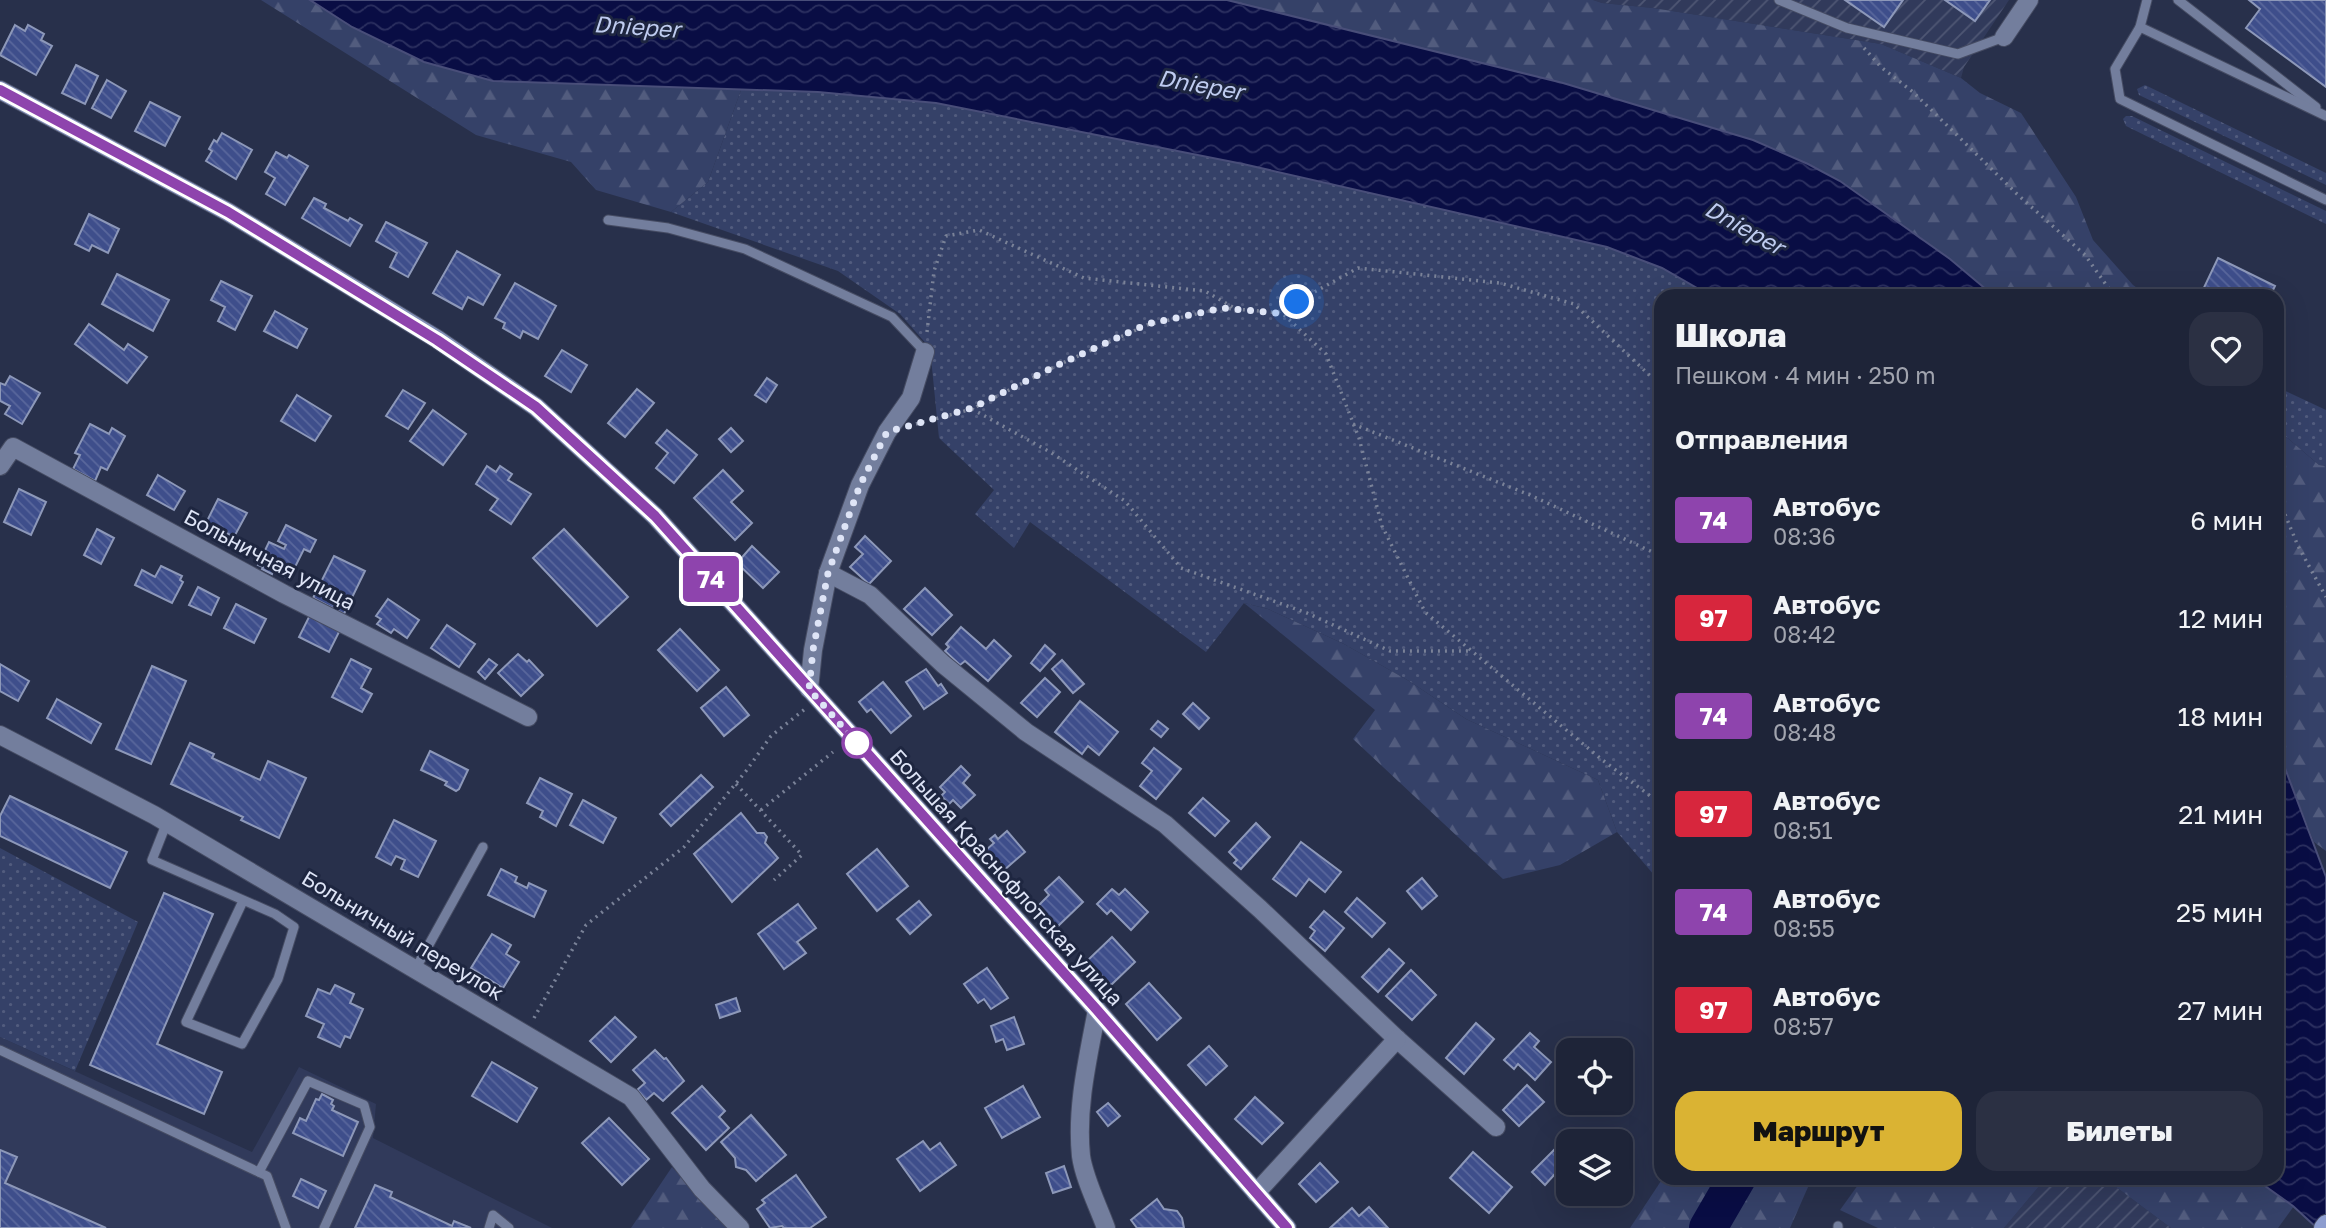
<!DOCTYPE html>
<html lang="ru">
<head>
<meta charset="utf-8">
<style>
	body { margin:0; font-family:"Golos Text",sans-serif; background:#2b3043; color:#f1f3f6; height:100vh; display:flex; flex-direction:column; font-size:26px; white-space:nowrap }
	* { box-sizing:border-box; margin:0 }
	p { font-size:23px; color:#a1a4ae }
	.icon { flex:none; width:38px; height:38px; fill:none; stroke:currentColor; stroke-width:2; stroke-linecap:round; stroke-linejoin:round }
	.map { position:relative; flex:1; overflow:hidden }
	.details { position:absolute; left:1654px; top:289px; width:630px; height:896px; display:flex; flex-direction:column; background:#1e2438; border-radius:21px; box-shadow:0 7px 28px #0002,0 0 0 2px #3c4153 }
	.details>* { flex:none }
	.badge { padding:0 14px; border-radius:5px; font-size:24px; line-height:46px }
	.buttons { position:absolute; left:1556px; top:1038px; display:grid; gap:14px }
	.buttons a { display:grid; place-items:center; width:77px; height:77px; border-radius:14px; background:#1e2438; box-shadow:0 7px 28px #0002,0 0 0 2px #3c4153; font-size:35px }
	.you { position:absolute; width:35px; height:35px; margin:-18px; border:5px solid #fff; border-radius:50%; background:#1a73e8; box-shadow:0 0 0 10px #1a73e833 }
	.map>.badge { position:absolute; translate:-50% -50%; box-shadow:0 0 0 4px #fff }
	h2 { padding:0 21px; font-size:26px; line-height:63px }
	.round { display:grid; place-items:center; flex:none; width:74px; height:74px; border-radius:21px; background:#2b3043 }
	.head { display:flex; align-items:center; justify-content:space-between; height:119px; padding:0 21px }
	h1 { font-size:33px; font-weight:800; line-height:52px }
	.action { display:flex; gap:14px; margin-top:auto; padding:14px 21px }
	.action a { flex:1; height:80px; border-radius:21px; background:#dab333; color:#111; font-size:28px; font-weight:800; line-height:80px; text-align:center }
	.action a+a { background:#2b3043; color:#f1f3f6 }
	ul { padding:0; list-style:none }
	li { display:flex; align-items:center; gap:21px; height:98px; padding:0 21px }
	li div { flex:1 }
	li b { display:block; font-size:26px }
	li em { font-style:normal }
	li .badge { min-width:77px; font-weight:700; text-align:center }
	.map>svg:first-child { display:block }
	.built { fill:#313a5b }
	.industrial { fill:url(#industrial-furrows) }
	.grass { fill:url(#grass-dots) }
	.forest { fill:url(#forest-firs) }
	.water { fill:url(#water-waves); stroke:#494e79; stroke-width:2 }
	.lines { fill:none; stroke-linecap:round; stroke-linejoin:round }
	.river { stroke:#090d44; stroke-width:38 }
	.building { fill:url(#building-back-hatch); stroke:#8d98b9; stroke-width:2 }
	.service-casing { stroke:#464c63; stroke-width:11 }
	.minor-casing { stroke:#464c63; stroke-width:20 }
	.secondary-casing { stroke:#464c63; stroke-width:20 }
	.primary-casing { stroke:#464c63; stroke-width:20 }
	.path { stroke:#7a8298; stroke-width:3.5; stroke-dasharray:2 5; stroke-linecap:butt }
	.service { stroke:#737e9d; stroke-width:9 }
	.minor { stroke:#737e9d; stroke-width:18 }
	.secondary { stroke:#808eb6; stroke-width:18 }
	.primary { stroke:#8d9dcf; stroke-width:18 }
	.line-casing { stroke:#fff; stroke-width:16 }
	.line { stroke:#8e44ad; stroke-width:10 }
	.walk { stroke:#dee4f6; stroke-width:7; stroke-dasharray:0 12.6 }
	.stop-dot { fill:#fff; stroke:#8e44ad; stroke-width:3.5 }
	.labels { text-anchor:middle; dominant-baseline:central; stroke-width:6; stroke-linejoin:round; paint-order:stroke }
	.street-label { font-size:21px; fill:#dee4f6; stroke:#1e2640 }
	.water-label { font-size:23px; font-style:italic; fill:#bfccf0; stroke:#1e2640 }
</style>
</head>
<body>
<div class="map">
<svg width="2326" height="1228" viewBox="0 0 2326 1228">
	<defs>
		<pattern id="industrial-furrows" width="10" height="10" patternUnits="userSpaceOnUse" patternTransform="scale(1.75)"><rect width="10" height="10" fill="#313a5b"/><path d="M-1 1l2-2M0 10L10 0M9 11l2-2" fill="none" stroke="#4e5673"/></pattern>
		<pattern id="grass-dots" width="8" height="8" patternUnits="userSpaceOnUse" patternTransform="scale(1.75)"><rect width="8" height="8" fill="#354168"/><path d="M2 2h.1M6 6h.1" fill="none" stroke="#525c7e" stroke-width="1.8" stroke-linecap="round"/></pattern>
		<pattern id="forest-firs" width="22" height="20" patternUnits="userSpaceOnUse" patternTransform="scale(1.75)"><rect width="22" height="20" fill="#354168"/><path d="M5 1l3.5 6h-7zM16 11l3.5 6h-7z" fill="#525c7e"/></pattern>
		<pattern id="water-waves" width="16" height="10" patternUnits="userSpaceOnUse" patternTransform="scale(1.75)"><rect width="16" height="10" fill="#090d44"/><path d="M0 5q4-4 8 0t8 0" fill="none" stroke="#2c3060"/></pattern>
		<pattern id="building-back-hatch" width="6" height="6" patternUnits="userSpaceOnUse" patternTransform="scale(1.75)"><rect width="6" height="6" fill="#3e4e8b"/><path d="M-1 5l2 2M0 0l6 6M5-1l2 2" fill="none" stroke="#59679c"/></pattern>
	</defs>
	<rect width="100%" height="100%" fill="#28304b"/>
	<polygon class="built" points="0,1037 252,1152 299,1067 376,1104 373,1138 552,1228 0,1228"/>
	<g class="industrial">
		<polygon points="1593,0 2009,0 1964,67 1961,78 1881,44 1653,8 1602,3"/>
		<polygon points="2046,1178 2104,1178 2171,1228 2004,1228"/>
	</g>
	<g class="grass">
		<polygon points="2145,85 2326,173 2326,185 2139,95 2137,89"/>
		<polygon points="741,90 818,92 936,103 1243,164 1607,247 1662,268 1711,296 1661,296 1661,883 1617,832 1598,780 1466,719 1409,681 1344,644 1268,609 1244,603 1206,652 1030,522 1014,548 975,514 994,490 939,438 930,348 900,314 838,271 671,212 708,182"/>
		<polygon points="2126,116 2132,116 2326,211 2326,224 2126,126 2123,119"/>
		<polygon points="2277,387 2326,410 2326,466 2319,465 2277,429"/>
		<polygon points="0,848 138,922 75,1071 0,1037"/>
	</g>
	<g class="forest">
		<polygon points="261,0 310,0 352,27 424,62 493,81 741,90 708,182 671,212 596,190 571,162 476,135"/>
		<polygon points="1227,0 1593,0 1602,3 1653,8 1881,44 1961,78 1980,93 2021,113 2076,197 2093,240 2133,285 2148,296 1994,296 1950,259 1840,181 1808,164 1753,140 1563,83"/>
		<polygon points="2277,429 2319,465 2326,466 2326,851 2314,842 2277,747"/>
		<polygon points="1244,603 1268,609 1344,644 1409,681 1466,719 1598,780 1617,832 1560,865 1503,879 1353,739 1375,710"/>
		<polygon points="672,1167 728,1228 631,1228"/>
		<polygon points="1663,1178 1812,1178 1790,1228 1630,1228"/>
		<polygon points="1863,1178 2046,1178 2004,1228 1878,1228 1840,1210"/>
		<polygon points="2104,1178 2254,1178 2294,1206 2278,1228 2171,1228"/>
	</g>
	<g class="water">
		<polygon points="310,0 1227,0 1563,83 1753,140 1808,164 1840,181 1950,259 1994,296 1711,296 1662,268 1607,247 1243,164 936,103 818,92 493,81 424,62 352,27"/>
		<polygon points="2277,747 2326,877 2326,1228 2317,1228 2293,1206 2254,1178 2277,1178"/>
	</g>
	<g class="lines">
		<polyline class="river" points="1708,1228 1737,1178"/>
	</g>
	<g class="building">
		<polygon points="1845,0 1903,0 1884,27"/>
		<polygon points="1945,0 1990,0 1975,21"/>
		<polygon points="2249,0 2326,0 2326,87 2246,28 2260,9"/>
		<polygon points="15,25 25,31 28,25 44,34 41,40 52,46 36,75 0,55"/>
		<polygon points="76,65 98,76 85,104 62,93"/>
		<polygon points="107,80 126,91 111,118 92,108"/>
		<polygon points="150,102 180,117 165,146 135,131"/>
		<polygon points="222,133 252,150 236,179 206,161 212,151 209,149 214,140 217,142"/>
		<polygon points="276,152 287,158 289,155 308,166 285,205 266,194 275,178 265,172"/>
		<polygon points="314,198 326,204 324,208 348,221 350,218 362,225 350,246 302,218"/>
		<polygon points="89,214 119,229 108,253 92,245 89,251 75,244"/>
		<polygon points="386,222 427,243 408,277 390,267 397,253 376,241"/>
		<polygon points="457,251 500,275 483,305 468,297 462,309 433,293"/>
		<polygon points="2218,258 2275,286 2270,296 2200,296"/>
		<polygon points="117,274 169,300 153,331 102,304"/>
		<polygon points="221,281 252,296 235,330 218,321 225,307 211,300"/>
		<polygon points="515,283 556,306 538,339 523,331 520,338 503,328 505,323 495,318"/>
		<polygon points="275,311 307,329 297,348 264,331"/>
		<polygon points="89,324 124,350 128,344 147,357 127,383 75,344"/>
		<polygon points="562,350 587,365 571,392 545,376"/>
		<polygon points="10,376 40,393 22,424 5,414 10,406 0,401 0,383 5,385"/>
		<polygon points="767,378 777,385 766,402 755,395"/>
		<polygon points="637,389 654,403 625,437 608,423"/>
		<polygon points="403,390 425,403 408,429 386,416"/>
		<polygon points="297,395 331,416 315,441 281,421"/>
		<polygon points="433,410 466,434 443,465 410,441"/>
		<polygon points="90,424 109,434 112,428 125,436 107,470 101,467 95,481 73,469 80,455 75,453"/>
		<polygon points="731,428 743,441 731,452 719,439"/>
		<polygon points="667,430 697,455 674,483 656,468 668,453 656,443"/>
		<polygon points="487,466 496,472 500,466 512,474 508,480 531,494 511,524 490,510 498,499 476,484"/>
		<polygon points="723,470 743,491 731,502 752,523 735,540 694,498"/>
		<polygon points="158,475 185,491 174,510 147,495"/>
		<polygon points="19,489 46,502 31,535 4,522"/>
		<polygon points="218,499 247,513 234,537 206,523"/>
		<polygon points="286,525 316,540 310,552 304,549 289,579 273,571 272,574 262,569 263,567 258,565 269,542 284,549 286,545 278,541"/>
		<polygon points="97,529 114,538 101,564 84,555"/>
		<polygon points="564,529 628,597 597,626 533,558"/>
		<polygon points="865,536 891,561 869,584 850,567 863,554 855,547"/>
		<polygon points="752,546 779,572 763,588 737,563"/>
		<polygon points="334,556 365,571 344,614 313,598"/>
		<polygon points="161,566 182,576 180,580 183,582 172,603 135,585 142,570 155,577"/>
		<polygon points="198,587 219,598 211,615 189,605"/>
		<polygon points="925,588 952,615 932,635 904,609"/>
		<polygon points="388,599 419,620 407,638 394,629 391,633 377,624 381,619 376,616"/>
		<polygon points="236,604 266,619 254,643 224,628"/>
		<polygon points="310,615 340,630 329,652 299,637"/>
		<polygon points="447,625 475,644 459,667 431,648"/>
		<polygon points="961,627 986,649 994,640 1011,656 988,681 965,661 960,665 945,651 949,647 946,644"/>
		<polygon points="680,629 719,670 697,691 658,650"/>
		<polygon points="1045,645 1055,654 1040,671 1031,663"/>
		<polygon points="518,654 527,662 529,660 543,675 521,696 498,673"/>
		<polygon points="351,659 371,669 361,688 372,694 362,712 332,697"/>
		<polygon points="489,659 497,665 485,679 478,672"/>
		<polygon points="1062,660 1084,684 1073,693 1052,669"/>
		<polygon points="0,664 29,681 18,701 0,691"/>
		<polygon points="152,666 186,681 151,764 116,749"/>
		<polygon points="926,669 938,686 941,684 947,693 924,709 906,682"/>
		<polygon points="1045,678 1060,692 1037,717 1021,703"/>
		<polygon points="883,682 911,716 891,733 871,709 867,712 859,702"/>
		<polygon points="726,687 749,715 724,736 701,708"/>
		<polygon points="57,699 101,724 91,743 47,718"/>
		<polygon points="1080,701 1118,732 1099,755 1088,746 1082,754 1055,732"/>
		<polygon points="1193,703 1209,718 1199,729 1183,714"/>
		<polygon points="1158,721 1168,729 1161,737 1151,729"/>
		<polygon points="190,743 214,754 212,758 260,780 268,761 306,778 279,838 241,820 243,817 171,784"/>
		<polygon points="1154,748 1181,769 1156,799 1140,786 1152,771 1142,763"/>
		<polygon points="430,751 468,770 459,789 456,791 445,785 447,782 421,770"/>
		<polygon points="961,766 970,775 963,783 975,795 961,808 953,800 949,804 941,796 945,792 940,787"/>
		<polygon points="701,775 713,787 671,826 660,814"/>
		<polygon points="540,778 572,794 556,826 540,817 543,811 527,803"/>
		<polygon points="10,796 127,852 110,888 0,836 0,816"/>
		<polygon points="1203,798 1229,821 1215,836 1189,813"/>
		<polygon points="583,800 616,818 603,843 570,825"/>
		<polygon points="741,813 757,833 764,833 767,837 765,843 778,858 732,902 694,854"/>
		<polygon points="394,820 436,841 418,877 401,869 405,860 396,856 391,865 376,857"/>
		<polygon points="1256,823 1270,837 1241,869 1234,863 1237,860 1229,852"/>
		<polygon points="1007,831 1025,852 1003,871 986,850 994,843 990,839 995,835 998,839"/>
		<polygon points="1301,842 1341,872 1325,892 1309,879 1296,896 1273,879"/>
		<polygon points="877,849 908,886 877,911 847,874"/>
		<polygon points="501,869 517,877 515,882 527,888 529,883 546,891 534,917 488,895"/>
		<polygon points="1059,877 1083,902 1056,928 1036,908 1049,895 1045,890"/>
		<polygon points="1422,878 1437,896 1422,909 1407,891"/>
		<polygon points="1112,889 1119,895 1125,889 1148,912 1131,930 1111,910 1107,914 1097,904"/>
		<polygon points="164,893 213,914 157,1044 222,1072 204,1114 90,1065"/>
		<polygon points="1357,898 1385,923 1372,937 1345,912"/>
		<polygon points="919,901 931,915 910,934 897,919"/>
		<polygon points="798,904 816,928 797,942 806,953 784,969 758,934"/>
		<polygon points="1324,911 1344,928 1325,951 1310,938 1315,931 1310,927"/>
		<polygon points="492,934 511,945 506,954 519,962 503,988 471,968"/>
		<polygon points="1112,937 1135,962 1111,985 1087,961"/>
		<polygon points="1389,949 1404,963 1378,992 1362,977"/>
		<polygon points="987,968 1008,998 991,1009 984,999 978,1003 964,984"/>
		<polygon points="1411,970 1436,995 1412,1020 1386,996"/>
		<polygon points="1149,983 1181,1018 1157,1040 1126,1004"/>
		<polygon points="335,985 354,994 350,1003 363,1009 350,1038 345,1036 340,1047 318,1037 324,1024 306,1016 318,989 330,994"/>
		<polygon points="736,998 740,1011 720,1018 716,1005"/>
		<polygon points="615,1017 636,1037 611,1062 590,1041"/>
		<polygon points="1014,1017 1024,1044 1007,1050 1003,1039 996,1042 991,1026"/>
		<polygon points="1476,1023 1494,1039 1464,1074 1446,1058"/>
		<polygon points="1530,1033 1539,1041 1534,1047 1551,1062 1535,1080 1518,1064 1514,1069 1504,1060"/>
		<polygon points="1209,1046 1227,1066 1206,1085 1188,1065"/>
		<polygon points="655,1050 664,1059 666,1058 684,1081 663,1101 654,1093 646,1100 637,1090 645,1083 633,1070"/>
		<polygon points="492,1062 537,1088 517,1122 472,1096"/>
		<polygon points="1527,1085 1544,1102 1519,1126 1503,1110"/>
		<polygon points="702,1086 725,1111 719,1117 729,1128 706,1150 672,1113"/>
		<polygon points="1023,1086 1040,1117 1002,1138 985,1108"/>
		<polygon points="322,1094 333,1100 331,1104 334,1106 332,1110 358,1122 343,1156 293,1133 300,1118 306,1121 316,1099 319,1100"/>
		<polygon points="1255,1097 1283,1123 1262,1144 1235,1119"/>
		<polygon points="1108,1103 1120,1116 1108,1126 1097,1112"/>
		<polygon points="751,1115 786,1155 756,1181 746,1170 736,1167 735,1158 721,1142"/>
		<polygon points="609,1118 649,1159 622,1185 582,1143"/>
		<polygon points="1566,1138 1569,1141 1568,1179 1563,1184 1554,1175 1545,1185 1532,1172"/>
		<polygon points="923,1141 930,1150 940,1143 956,1165 920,1191 897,1159"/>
		<polygon points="0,1150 17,1157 5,1183 106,1228 0,1228"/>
		<polygon points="1473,1152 1512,1187 1489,1213 1450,1178"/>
		<polygon points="1320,1163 1338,1182 1316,1202 1299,1184"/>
		<polygon points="1064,1166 1071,1187 1053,1193 1046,1173"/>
		<polygon points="796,1175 826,1217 810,1228 784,1228 782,1226 770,1228 757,1209 765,1203 762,1200"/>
		<polygon points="301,1179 326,1191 318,1208 293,1196"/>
		<polygon points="375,1185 392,1192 390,1197 452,1226 454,1221 471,1228 355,1228"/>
		<polygon points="1157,1199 1164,1209 1177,1211 1182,1218 1184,1228 1137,1228 1131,1220"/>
		<polygon points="1369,1207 1388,1228 1330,1228 1352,1208 1359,1216"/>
	</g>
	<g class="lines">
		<defs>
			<g id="service">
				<polyline points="1779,0 1847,28 1958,54 2004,37"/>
				<polyline points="2147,0 2140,27 2115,69 2120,99 2326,200"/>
				<polyline points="2178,0 2316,107"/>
				<polyline points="2140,27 2326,116"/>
				<polyline points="608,220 668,228 745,249 892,317 925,352"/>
				<polyline points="167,822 152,860 275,914 294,927 278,979 242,1044 186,1022 243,901"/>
				<polyline points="416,968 483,847"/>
				<polyline points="0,1050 267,1176 286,1228"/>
				<polyline points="259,1172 308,1081 364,1105 370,1127 324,1228"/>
				<polyline points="489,1228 493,1215 509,1228"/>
				<polyline points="1838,1228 1838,1226"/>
			</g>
			<g id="minor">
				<polyline points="2004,37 2029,0"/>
				<polyline points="0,466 13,447 284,594 528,717"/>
				<polyline points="828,573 870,595 943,664 1026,732 1165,824 1260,909 1397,1039 1496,1127"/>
				<polyline points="809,689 813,650 828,573 860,485 887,432 911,398 925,352"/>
				<polyline points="0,735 154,815 631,1097 702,1189 740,1228"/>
				<path d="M1097 1010C1088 1058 1076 1107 1081 1156 1084 1178 1098 1206 1106 1228"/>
				<polyline points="1256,1193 1397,1039"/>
			</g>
			<polyline id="secondary" points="0,90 228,212 437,339 536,407 655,516 1097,1010 1287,1228"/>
			<polyline id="primary" points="2323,1228 2326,1224"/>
		</defs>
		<use href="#service" class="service-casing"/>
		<use href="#minor" class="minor-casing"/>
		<use href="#secondary" class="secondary-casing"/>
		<use href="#primary" class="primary-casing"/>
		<g class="path">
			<polyline points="1864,48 1881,67 1913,92 2017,194 2085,255 2114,296"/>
			<polyline points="1278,312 1358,268 1500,283 1574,304 1661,386"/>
			<polyline points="927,332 934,271 946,236 979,230 1084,278 1205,291 1236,309"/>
			<polyline points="972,409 1050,452 1125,501 1181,568 1307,613 1390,651 1470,651"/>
			<polyline points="916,424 972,409 1058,365 1147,325 1223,308 1282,313 1326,354 1359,438 1382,526 1425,612 1601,759 1661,804"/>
			<polyline points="1353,424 1530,495 1661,556"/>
			<polyline points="2277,495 2298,546 2326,597"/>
			<polyline points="736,784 802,855 774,880"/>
			<polyline points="761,810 833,752"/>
			<polyline points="534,1018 586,925 684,847 746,771 771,736 805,709"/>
		</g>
		<use href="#service" class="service"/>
		<use href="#minor" class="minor"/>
		<use href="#secondary" class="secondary"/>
		<use href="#primary" class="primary"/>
	</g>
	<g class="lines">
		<defs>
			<polyline id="line" points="0,90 228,212 437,340 536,407 655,516 1097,1010 1287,1228"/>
		</defs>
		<use href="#line" class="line-casing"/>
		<use href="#line" class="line"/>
		<polyline class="walk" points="857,743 809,689 813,650 828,573 860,485 887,432 972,408 1058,365 1147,324 1223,308 1276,313 1297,302"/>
	</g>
	<circle class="stop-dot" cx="857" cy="743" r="14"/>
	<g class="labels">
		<g class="street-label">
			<text transform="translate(270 559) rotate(28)">Больничная улица</text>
			<text transform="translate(1007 877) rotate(48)">Большая Краснофлотская улица</text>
			<text transform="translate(403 935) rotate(31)">Больничный переулок</text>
		</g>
		<g class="water-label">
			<text transform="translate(637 26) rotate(4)">Dnieper</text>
			<text transform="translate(1201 84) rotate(10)">Dnieper</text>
			<text transform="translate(1745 227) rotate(29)">Dnieper</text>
		</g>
	</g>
</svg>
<div class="buttons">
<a><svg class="icon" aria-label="locate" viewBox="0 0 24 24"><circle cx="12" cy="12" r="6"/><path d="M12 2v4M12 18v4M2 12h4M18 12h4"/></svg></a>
<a><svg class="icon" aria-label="layers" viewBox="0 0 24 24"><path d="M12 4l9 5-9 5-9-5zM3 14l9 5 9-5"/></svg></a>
</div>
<div class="you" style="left:1297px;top:302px"></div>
<b class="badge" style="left:711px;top:579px;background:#8e44ad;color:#fff">74</b>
<section class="details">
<div class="head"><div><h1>Школа</h1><p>Пешком · 4 мин · 250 m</p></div><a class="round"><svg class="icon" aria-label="heart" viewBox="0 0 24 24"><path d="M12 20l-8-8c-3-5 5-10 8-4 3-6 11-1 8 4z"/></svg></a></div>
<h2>Отправления</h2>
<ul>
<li><span class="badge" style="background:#8e44ad;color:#fff">74</span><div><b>Автобус</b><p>08:36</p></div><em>6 мин</em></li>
<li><span class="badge" style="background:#d7263d;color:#fff">97</span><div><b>Автобус</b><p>08:42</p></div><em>12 мин</em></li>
<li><span class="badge" style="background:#8e44ad;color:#fff">74</span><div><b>Автобус</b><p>08:48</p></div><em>18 мин</em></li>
<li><span class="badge" style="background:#d7263d;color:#fff">97</span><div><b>Автобус</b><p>08:51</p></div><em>21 мин</em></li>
<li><span class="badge" style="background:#8e44ad;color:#fff">74</span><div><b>Автобус</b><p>08:55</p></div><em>25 мин</em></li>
<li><span class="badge" style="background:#d7263d;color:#fff">97</span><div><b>Автобус</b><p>08:57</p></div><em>27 мин</em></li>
</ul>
<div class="action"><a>Маршрут</a><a>Билеты</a></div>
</section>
</div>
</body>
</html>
